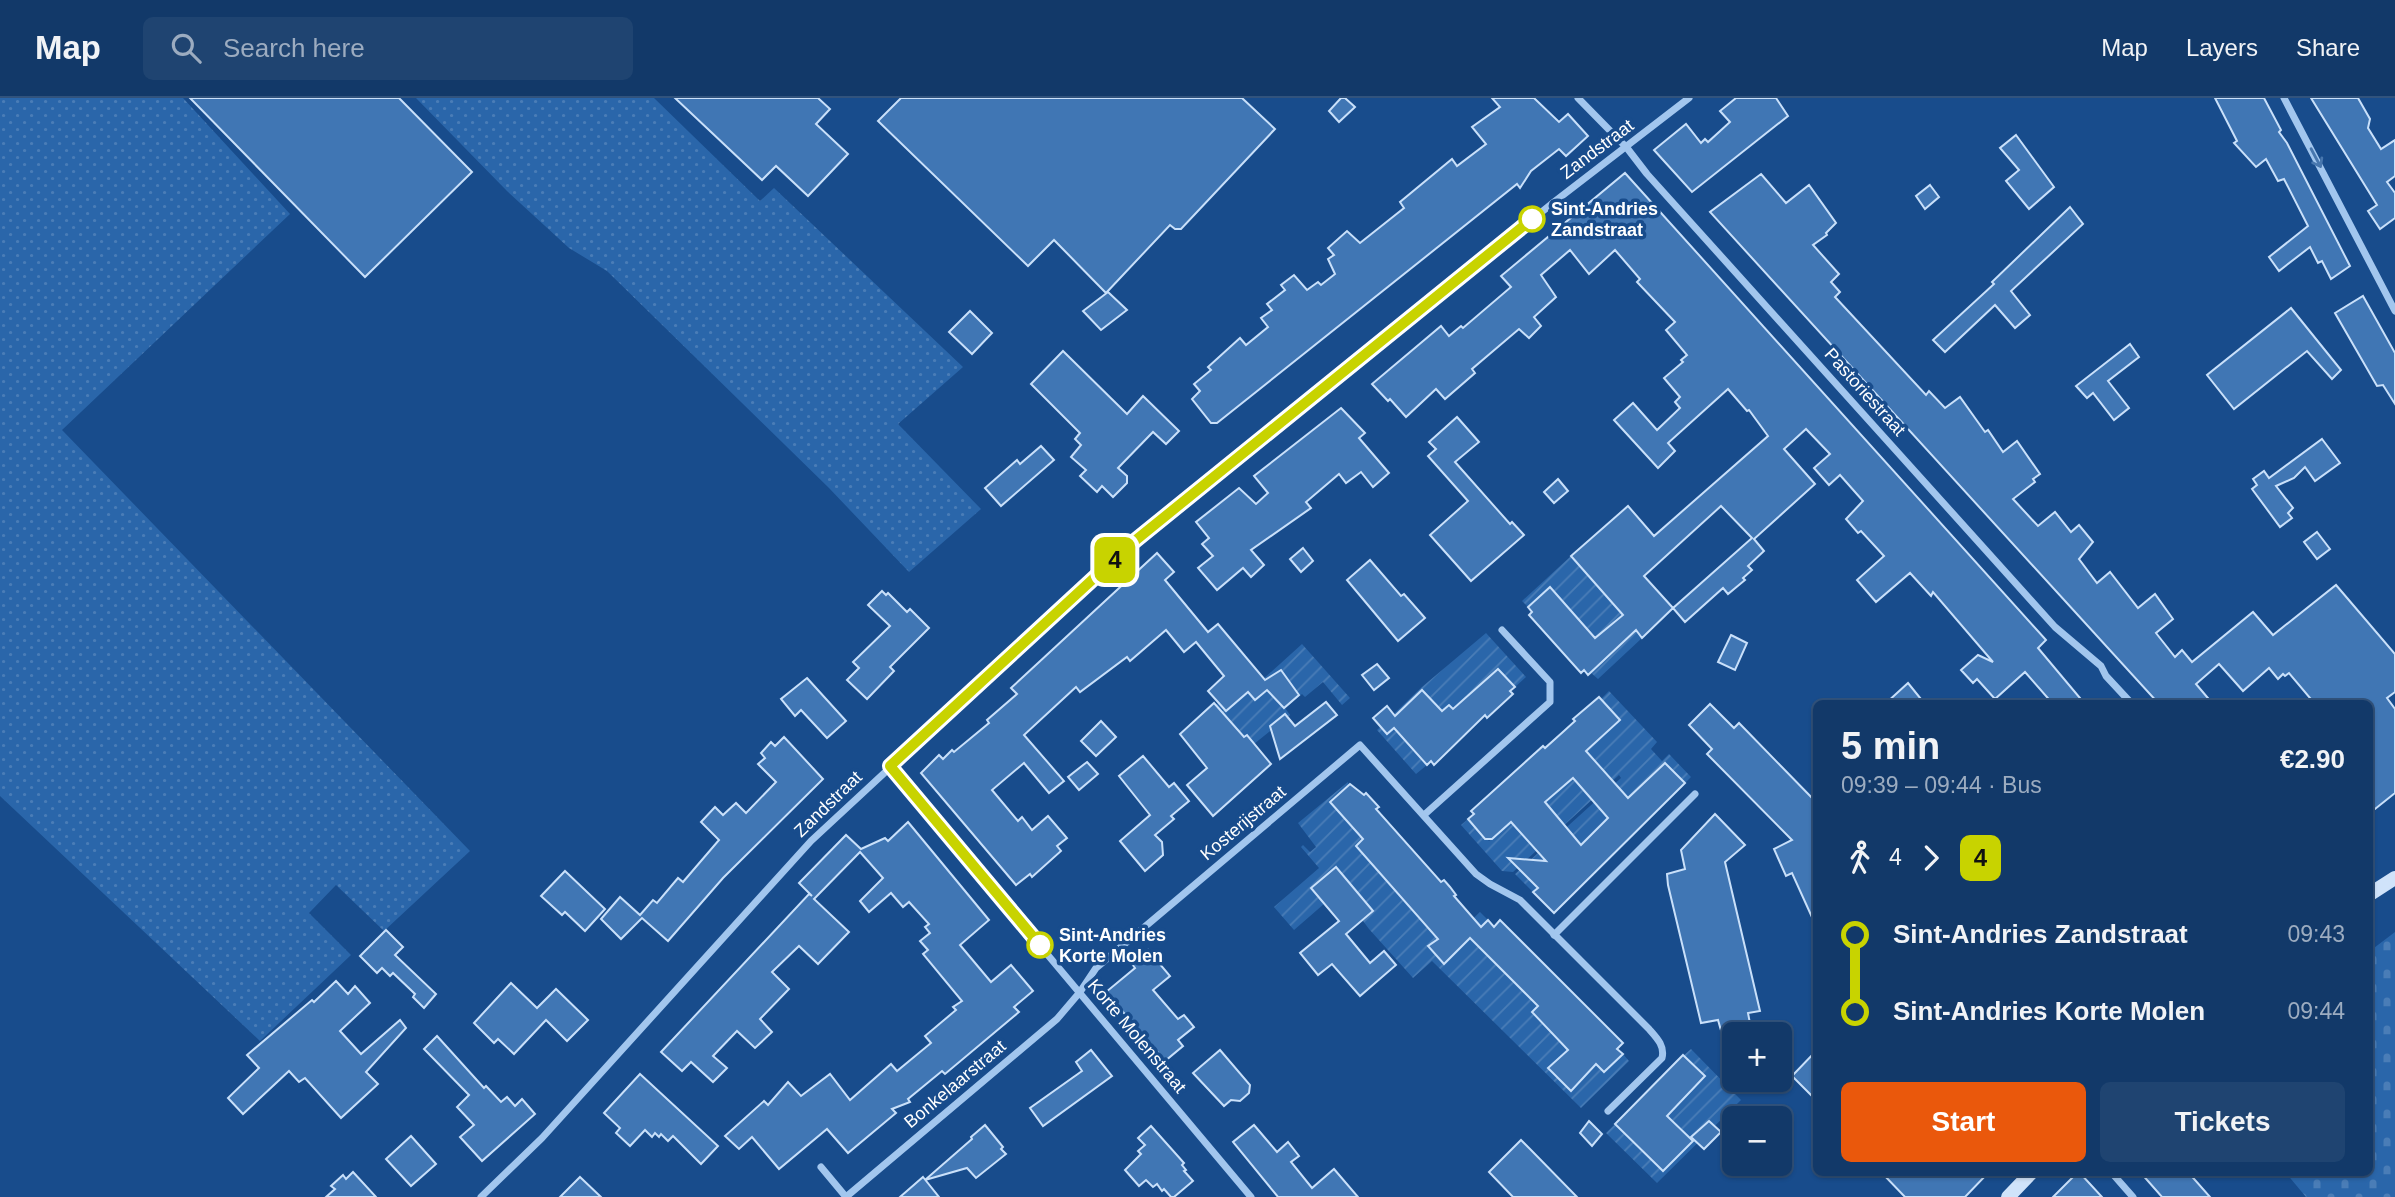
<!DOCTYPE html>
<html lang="en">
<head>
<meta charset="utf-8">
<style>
	body { margin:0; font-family:Arial,sans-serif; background:#1f4471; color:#f1f3f6; height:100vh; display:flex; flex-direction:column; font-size:26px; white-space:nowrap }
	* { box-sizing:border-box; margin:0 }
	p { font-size:23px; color:#9cacc0 }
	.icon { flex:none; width:38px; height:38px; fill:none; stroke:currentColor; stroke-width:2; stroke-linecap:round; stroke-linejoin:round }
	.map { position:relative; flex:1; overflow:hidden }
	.drawer { position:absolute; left:1813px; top:602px; width:560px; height:476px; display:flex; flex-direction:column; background:#123969; border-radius:10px; box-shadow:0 2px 5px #0004,0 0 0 2px #31537d }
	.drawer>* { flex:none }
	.badge { padding:0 14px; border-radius:10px; font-size:24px; line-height:46px }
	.tools { position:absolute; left:1722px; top:924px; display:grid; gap:14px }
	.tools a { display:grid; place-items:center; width:70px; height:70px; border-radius:10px; background:#123969; box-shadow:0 2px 5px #0004,0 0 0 2px #31537d; font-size:35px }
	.map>.badge { position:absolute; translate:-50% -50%; box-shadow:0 0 0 4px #fff }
	.legs { display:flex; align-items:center; gap:10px; height:77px; padding:0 28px; font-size:23px }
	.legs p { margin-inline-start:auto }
	.summary { display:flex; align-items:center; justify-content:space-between; height:119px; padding:0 28px }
	h1 { font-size:38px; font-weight:700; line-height:52px }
	.cta { display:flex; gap:14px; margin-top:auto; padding:14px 28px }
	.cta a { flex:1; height:80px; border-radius:10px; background:#ea580c; color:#fff; font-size:28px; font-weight:700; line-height:80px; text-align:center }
	.cta a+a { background:#1f4471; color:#f1f3f6 }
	ul { padding:0 28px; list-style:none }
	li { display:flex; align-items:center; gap:24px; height:77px; font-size:26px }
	li i { display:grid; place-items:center; width:10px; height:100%; margin:0 9px; background:currentColor }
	li i::after { content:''; width:18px; height:18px; margin:-9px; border:5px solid; border-radius:50%; background:#123969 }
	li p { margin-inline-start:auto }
	li:first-child i { background:linear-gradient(#0000 50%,currentColor 0) }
	li:last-child i { background:linear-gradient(currentColor 50%,#0000 0) }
	header { display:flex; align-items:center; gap:42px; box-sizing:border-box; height:98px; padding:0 35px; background:#123969; border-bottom:2px solid #31537d }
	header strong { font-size:33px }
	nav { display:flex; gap:38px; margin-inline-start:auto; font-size:24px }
	.search { width:490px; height:63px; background:#1f4471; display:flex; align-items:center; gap:18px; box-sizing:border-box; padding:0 24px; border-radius:10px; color:#9cacc0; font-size:26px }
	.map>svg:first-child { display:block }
	.grass { fill:url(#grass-dots) }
	.cemetery { fill:url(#cemetery-stones) }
	.garden { fill:url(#garden-furrows) }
	.building { fill:#4076b4; stroke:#c9e0fa; stroke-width:2; fill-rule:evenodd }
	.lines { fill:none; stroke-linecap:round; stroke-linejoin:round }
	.street { stroke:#a2c6ee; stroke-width:7 }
	.secondary { stroke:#d0e3fa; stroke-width:14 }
	.oneway { stroke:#4877ae }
	.line-1-casing { stroke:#fff; stroke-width:16 }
	.line-1 { stroke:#c8d300; stroke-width:10 }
	.stop-1-dot { fill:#fff; stroke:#c8d300; stroke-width:3.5 }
	.labels { text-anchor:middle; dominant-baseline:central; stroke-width:7; stroke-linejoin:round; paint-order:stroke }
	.street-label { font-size:18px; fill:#fff; stroke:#184c8c }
	.stop-label { font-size:18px; font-weight:bold; fill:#fff; stroke:#184c8c; text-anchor:start }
</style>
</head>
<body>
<header>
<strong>Map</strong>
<div class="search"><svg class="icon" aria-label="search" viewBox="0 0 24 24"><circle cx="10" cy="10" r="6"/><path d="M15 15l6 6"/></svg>Search here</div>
<nav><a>Map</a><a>Layers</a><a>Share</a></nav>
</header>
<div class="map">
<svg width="2395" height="1099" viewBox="0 0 2395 1099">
	<defs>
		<pattern id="grass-dots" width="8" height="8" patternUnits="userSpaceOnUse" patternTransform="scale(1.75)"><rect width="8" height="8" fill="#2a66aa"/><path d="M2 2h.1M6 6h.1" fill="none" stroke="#4a7db7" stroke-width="1.8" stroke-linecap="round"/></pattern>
		<pattern id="cemetery-stones" width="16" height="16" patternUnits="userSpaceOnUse" patternTransform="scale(1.75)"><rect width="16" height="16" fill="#2a66aa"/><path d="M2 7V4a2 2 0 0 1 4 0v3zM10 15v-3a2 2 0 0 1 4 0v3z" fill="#4a7db7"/></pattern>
		<pattern id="garden-furrows" width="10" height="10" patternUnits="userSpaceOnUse" patternTransform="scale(1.75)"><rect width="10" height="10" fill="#2a66aa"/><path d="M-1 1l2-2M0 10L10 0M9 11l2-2" fill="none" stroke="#4a7db7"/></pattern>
	</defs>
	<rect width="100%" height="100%" fill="#184c8c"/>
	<g class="grass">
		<polygon points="0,0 183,0 290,116 62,332 470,753 384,833 336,787 309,815 351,857 260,943 0,698"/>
		<polygon points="416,0 654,0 760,103 774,90 963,269 898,326 981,411 909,474 829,390 607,173 569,150 507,93"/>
	</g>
	<polygon class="cemetery" points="2395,834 2395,1099 2306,1099 2286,1075 2370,1074 2370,853"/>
	<g class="garden">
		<polygon points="1571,458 1623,517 1614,525 1636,532 1642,540 1598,581 1590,574 1602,548 1558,499 1547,492 1528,509 1522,503"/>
		<polygon points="1486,535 1526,579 1515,589 1497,571 1453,611 1449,607 1405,642 1427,667 1416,676 1377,632 1422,589"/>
		<polygon points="1302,546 1350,600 1342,607 1323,584 1305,599 1302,596 1285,610 1290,617 1254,646 1246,637 1230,650 1200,620 1235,591 1261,583"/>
		<polygon points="1609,593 1657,644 1651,651 1662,663 1669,656 1691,679 1685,685 1664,665 1533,794 1515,776 1621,680 1619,677 1513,774 1502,773 1461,727 1468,721 1489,743 1558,682 1564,688 1578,676 1583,654 1620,621 1601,601"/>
		<polygon points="1348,684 1363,741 1418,819 1435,837 1472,822 1480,814 1488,822 1470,840 1538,908 1532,915 1547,931 1554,924 1604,974 1623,956 1629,963 1581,1010 1432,863 1413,880 1369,831 1340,792 1294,832 1274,809 1319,770 1301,749 1303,747 1310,754 1316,749 1298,725"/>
		<polygon points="1691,951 1741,1002 1657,1085 1606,1035 1615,1026 1654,1030 1705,979 1683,958"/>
	</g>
	<g class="building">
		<polygon points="190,0 399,0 472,74 365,179"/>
		<polygon points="675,0 818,0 830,11 816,26 848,56 808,98 776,68 762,82"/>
		<polygon points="901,0 1242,0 1275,31 1181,131 1175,131 1170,127 1106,195 1054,142 1028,168 878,23"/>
		<polygon points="1341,0 1345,0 1355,9 1339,24 1329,13"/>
		<polygon points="1492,0 1534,0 1559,24 1568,16 1588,38 1566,58 1559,51 1531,73 1520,90 1517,86 1217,325 1211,325 1192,301 1200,293 1194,286 1211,272 1208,269 1240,240 1246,247 1268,229 1261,220 1272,212 1267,206 1285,192 1281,187 1294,177 1307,192 1318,184 1321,187 1335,176 1328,161 1334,157 1328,150 1347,133 1360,145 1404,110 1400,104 1452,61 1457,68 1486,46 1472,29 1500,9"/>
		<polygon points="1736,0 1776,0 1788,18 1692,94 1654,52 1686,26 1701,45 1705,41 1708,44 1730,24 1720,13"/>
		<polygon points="2215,0 2264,0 2281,32 2279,34 2287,45 2350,168 2331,181 2322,163 2318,165 2310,149 2279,173 2269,159 2308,128 2284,81 2278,83 2266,61 2256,69 2234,45 2237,43"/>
		<polygon points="2311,0 2358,0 2370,21 2368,30 2381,51 2395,42 2395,78 2387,84 2395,95 2395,120 2380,131 2368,113 2377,107"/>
		<polygon points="2016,37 2054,89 2029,111 2006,83 2019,72 2000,50"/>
		<path d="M1625 75 2046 542 2038 550 2085 606H2053L2025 574 1995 601 1977 581 1973 585 1961 572 1978 557 1993 564 1933 494 1931 498 1910 475 1876 504 1857 482 1884 458 1861 433 1858 435 1846 421 1863 403 1840 377 1829 387 1814 370 1830 356 1806 331 1784 351 1815 386 1754 441 1764 453 1748 468 1752 472 1743 480 1745 482 1728 496 1723 490 1685 524 1673 510 1642 540 1636 532 1588 577 1584 572 1581 575 1529 517 1532 514 1528 509 1550 489 1595 540 1623 517 1571 458 1628 408 1654 438 1768 338 1749 312 1747 313 1728 291 1668 345 1675 353 1658 370 1614 322 1633 305 1657 332 1680 310 1675 304 1680 299 1664 280 1683 264 1681 262 1687 257 1666 232 1675 224 1637 184 1640 181 1615 152 1589 176 1570 152 1541 177 1556 199 1534 219 1541 228 1529 240 1519 231 1472 271 1475 275 1445 301 1436 291 1406 319 1390 301 1388 303 1372 286 1441 228 1449 238 1461 228 1463 230 1511 189 1501 178ZM1721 408 1752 440 1673 510 1644 478Z"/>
		<polygon points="1761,76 1786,105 1809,87 1836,125 1826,135 1827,137 1813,147 1839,176 1831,184 1840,194 1835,199 1926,297 1929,293 1945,310 1960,299 1985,334 1988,332 2003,354 2017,343 2040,376 2033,381 2035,384 2013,401 2038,428 2055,414 2071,434 2079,427 2093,444 2079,461 2097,485 2110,474 2138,510 2155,496 2173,521 2156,535 2175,559 2182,552 2192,564 2253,514 2273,537 2336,487 2395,556 2395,594 2387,600 2395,611 2395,695 2370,715 2370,606 2315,606 2289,575 2285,578 2283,576 2278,581 2269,570 2243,593 2219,566 2196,586 2213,606 2159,606 1710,114"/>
		<polygon points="1930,87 1939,99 1925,111 1916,98"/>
		<polygon points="2070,109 2083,126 2011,193 2030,217 2015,230 1995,207 1945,254 1933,242 1994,186 1992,184"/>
		<polygon points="1108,194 1127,212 1101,232 1083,213"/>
		<polygon points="2363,198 2395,255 2395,306 2383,287 2377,288 2335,215"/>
		<polygon points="2291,210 2341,272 2332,281 2307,253 2234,311 2207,277"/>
		<polygon points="970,213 992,235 972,256 949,234"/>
		<polygon points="2130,246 2139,259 2108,283 2129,310 2114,322 2093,295 2087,300 2076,288"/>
		<polygon points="1063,253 1127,316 1143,298 1179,333 1166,346 1153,334 1118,370 1127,378 1127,385 1113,399 1102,388 1097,394 1080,378 1086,372 1071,359 1081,347 1075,341 1080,335 1031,286"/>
		<polygon points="1341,310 1365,335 1359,340 1389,375 1373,389 1361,374 1346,385 1339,376 1306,404 1311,410 1251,452 1264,467 1251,479 1243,470 1217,492 1198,470 1213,458 1202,446 1209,440 1196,424 1239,390 1256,406 1268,395 1254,378"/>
		<polygon points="1457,319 1479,344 1455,364 1510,426 1512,424 1524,437 1471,483 1430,437 1468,403 1428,358 1436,351 1429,344"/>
		<polygon points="2322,341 2340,365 2315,383 2305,369 2294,380 2276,388 2293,410 2288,415 2292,420 2280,429 2252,391 2257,387 2253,381 2264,373 2269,380"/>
		<polygon points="1041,348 1054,362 1001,408 985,390 1017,362 1020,366"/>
		<polygon points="1558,381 1568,393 1554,405 1544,394"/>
		<polygon points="2317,434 2330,451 2317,461 2304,444"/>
		<polygon points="1303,450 1313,463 1301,474 1290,461"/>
		<polygon points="1157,455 1174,474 1165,482 1208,534 1218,526 1265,582 1281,572 1299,597 1284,610 1267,592 1255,602 1248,594 1226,613 1208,593 1224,578 1196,544 1184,554 1166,532 1130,563 1127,559 1080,594 1076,589 1024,637 1064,683 1049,695 1024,665 992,692 1018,723 1022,719 1032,732 1048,718 1067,740 1057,748 1061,753 1032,779 1030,776 1016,787 921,675 939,657 943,661 952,652 954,654 989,625 987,622 1017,596 1011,590"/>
		<polygon points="1370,462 1401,498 1404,496 1425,520 1398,543 1347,482"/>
		<polygon points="882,493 886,497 888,495 907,514 910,511 929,530 890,569 894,573 867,601 847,582 859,570 853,564 890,528 868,507"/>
		<polygon points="1731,537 1747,545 1735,572 1718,564"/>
		<polygon points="1377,566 1389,580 1374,592 1362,577"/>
		<polygon points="1498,571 1515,589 1510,593 1513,596 1487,620 1485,617 1434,667 1431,663 1427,667 1394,630 1387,636 1373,620 1387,608 1395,618 1422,592 1442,613 1449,607 1453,611"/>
		<polygon points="807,580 846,623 827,640 801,612 795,618 781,601"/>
		<polygon points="1908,585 1925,606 1885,606"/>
		<path d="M1599 599 1620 622 1586 653 1628 700 1665 665 1685 685 1554 815 1533 794 1538 790 1508 760 1546 763 1511 724 1492 741H1485L1468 721 1474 716 1471 713 1543 648 1545 650 1564 633 1575 623 1573 621ZM1573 680 1608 720 1581 747 1545 704Z"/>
		<polygon points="1326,604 1337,617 1280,661 1270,628 1285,616 1295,628"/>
		<polygon points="1214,605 1244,639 1247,637 1271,666 1213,718 1187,687 1207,670 1180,636"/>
		<polygon points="1710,606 1734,630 1739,625 1816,704 1816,828 1792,775 1786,778 1774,751 1792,742 1707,656 1712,651 1689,627"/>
		<polygon points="1101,623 1116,639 1096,658 1081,643"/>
		<polygon points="784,639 823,681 723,780 668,843 642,820 621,841 601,821 620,799 640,817 653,802 657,805 678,780 683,784 719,742 701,724 715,709 723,717 736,705 746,715 776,684 758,666 765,660 761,655 771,644 775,648"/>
		<polygon points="1143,658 1169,689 1174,685 1189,703 1171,718 1174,721 1155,737 1162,744 1163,757 1145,773 1120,743 1150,717 1119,678"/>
		<polygon points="1087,664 1098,676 1079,692 1068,679"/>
		<polygon points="1350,686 1364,697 1366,695 1379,709 1376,711 1441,784 1444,782 1450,789 1456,797 1454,798 1481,829 1488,822 1494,829 1500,822 1623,945 1617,951 1623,956 1604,974 1596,966 1571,993 1548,970 1568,952 1532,914 1538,908 1470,840 1444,866 1428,848 1438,841 1356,748 1363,741 1330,704"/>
		<polygon points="1715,716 1745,747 1725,764 1760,913 1748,915 1752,936 1722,936 1718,922 1701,925 1668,787 1667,776 1685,771 1681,752"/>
		<polygon points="908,724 989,822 960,847 991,884 1011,867 1033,893 1014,909 1019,914 945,976 942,973 908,1001 910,1004 892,1011 896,1015 848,1055 827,1031 779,1071 752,1039 739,1051 725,1038 764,1003 768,1007 788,984 801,998 830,976 850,1002 891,966 897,973 931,945 925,938 956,912 953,909 962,903 923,856 928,852 920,843 930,835 925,829 929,826 909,804 903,809 891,795 869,814 860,803 883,780 860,754 814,801 849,834 818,866 799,848 772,874 789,891 760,921 772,934 755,950 737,933 713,958 727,970 713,984 691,964 682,973 661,954 809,796 812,798 799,785 846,737 861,751 885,740 888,743"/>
		<polygon points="1336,769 1373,813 1346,836 1370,865 1384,853 1396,867 1360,898 1332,866 1318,877 1300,855 1339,823 1311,790"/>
		<polygon points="565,773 605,811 585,833 565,814 562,817 541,798"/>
		<polygon points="386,832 403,849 395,857 436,896 424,910 413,899 415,896 393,875 390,878 382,870 377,875 360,858"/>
		<polygon points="1148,852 1170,878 1153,892 1178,921 1184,917 1194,929 1178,942 1183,948 1165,963 1106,894 1135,870 1132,866"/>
		<polygon points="336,883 348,896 355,888 370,905 340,933 361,956 400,922 406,930 366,974 378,986 341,1020 305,980 299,984 289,973 243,1016 228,1000 259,970 247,957 312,902 314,904"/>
		<polygon points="511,885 537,910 556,891 588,922 567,943 546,922 514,956 498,941 494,945 474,925"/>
		<polygon points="437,938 484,990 486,988 501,1004 507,999 515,1008 522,1001 535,1016 482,1063 460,1039 474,1027 457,1009 469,997 424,951"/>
		<polygon points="1091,952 1112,978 1043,1028 1030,1010 1082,973 1076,964"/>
		<polygon points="1220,952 1250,987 1249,995 1240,1003 1231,1002 1224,1008 1193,975"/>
		<polygon points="1816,953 1816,1002 1792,978"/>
		<polygon points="1683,957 1705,978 1667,1018 1693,1043 1663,1073 1615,1026"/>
		<polygon points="640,976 718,1048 701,1066 673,1038 668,1043 661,1036 659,1039 655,1035 652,1039 645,1032 630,1048 616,1035 620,1030 604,1015"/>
		<polygon points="1589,1023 1602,1036 1592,1048 1580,1035"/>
		<polygon points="1709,1023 1721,1034 1704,1051 1691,1039"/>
		<polygon points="985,1027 1003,1049 1001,1051 1006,1056 976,1080 967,1070 925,1082 972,1041 971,1039"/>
		<polygon points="1254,1027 1277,1054 1288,1044 1299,1058 1291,1064 1312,1090 1334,1071 1358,1099 1278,1099 1233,1044"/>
		<polygon points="1151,1028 1184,1065 1182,1067 1186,1072 1184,1073 1193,1083 1174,1099 1171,1099 1164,1091 1162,1093 1157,1086 1153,1089 1146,1082 1139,1088 1125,1072 1141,1056 1138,1053 1145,1047 1138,1040"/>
		<polygon points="411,1038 436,1066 411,1088 386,1061"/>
		<polygon points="1521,1042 1530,1051 1577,1099 1513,1099 1489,1074"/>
		<polygon points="353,1074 376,1099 326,1099 335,1091 331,1088 343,1077 346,1081"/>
		<polygon points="1881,1074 1989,1074 1965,1099 1905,1099"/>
		<polygon points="2079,1074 2102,1099 2053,1099 2078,1074"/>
		<polygon points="2140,1074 2188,1074 2210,1099 2162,1099"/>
		<polygon points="580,1079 601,1099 560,1099"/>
		<polygon points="923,1079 939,1099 900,1099"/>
	</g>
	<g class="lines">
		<g class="street">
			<polyline points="1578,0 1627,50 1647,76 2055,529 2101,568 2106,578 2132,606"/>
			<polyline points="2284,0 2395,213"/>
			<polyline points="890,669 1251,1099"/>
			<polyline points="1424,717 1550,604 1550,584 1502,532"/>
			<polyline points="1554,837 1695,696"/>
			<polyline points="821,1069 846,1099"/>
			<polyline points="2111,1074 2133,1099"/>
			<polyline points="481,1099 542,1040 811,743 1131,446 1554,104 1689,0"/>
			<path d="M846 1099 1057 921 1080 894 1096 870 1360 647 1476 776 1490 786 1520 802 1649 931C1657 940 1665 948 1662 960L1608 1013"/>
		</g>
		<g class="secondary">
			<polyline points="2370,796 2395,780"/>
			<polyline points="2008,1099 2032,1074"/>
		</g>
	</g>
	<defs><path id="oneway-shaft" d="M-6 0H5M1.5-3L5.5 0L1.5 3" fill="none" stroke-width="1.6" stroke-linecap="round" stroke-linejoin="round" transform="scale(1.75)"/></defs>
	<use class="oneway" href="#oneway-shaft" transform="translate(2316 60) rotate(62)"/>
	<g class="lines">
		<defs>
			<polyline id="line-1" points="1040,847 890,668 1131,446 1532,121"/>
		</defs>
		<use href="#line-1" class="line-1-casing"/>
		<use href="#line-1" class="line-1"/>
	</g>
	<g class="stop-1-dot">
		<circle cx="1532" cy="121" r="12"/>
		<circle cx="1040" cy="847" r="12"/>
	</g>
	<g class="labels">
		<g class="street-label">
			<text transform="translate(1597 51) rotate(-37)">Zandstraat</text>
			<text transform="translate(1865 294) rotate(48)">Pastoriestraat</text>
			<text transform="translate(828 706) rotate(-44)">Zandstraat</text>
			<text transform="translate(1243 725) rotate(-40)">Kosterijstraat</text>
			<text transform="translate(1137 938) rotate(50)">Korte Molenstraat</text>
			<text transform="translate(955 986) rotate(-40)">Bonkelaarstraat</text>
		</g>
		<g class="stop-label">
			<text x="1551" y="111">Sint-Andries<tspan x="1551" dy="21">Zandstraat</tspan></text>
			<text x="1059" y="837">Sint-Andries<tspan x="1059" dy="21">Korte Molen</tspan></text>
		</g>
	</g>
</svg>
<div class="tools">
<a>+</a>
<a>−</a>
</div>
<b class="badge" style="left:1115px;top:462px;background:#c8d300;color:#111">4</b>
<section class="drawer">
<div class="summary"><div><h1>5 min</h1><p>09:39 – 09:44 · Bus</p></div><b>€2.90</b></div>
<div class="legs"><svg class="icon" aria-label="walk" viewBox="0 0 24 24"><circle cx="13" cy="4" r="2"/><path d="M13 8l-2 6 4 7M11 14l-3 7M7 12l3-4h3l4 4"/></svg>4<svg class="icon" aria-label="forward" viewBox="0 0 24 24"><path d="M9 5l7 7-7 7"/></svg><b class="badge" style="background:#c8d300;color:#111">4</b></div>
<ul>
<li><i style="color:#c8d300"></i><b>Sint-Andries Zandstraat</b><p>09:43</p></li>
<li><i style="color:#c8d300"></i><b>Sint-Andries Korte Molen</b><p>09:44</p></li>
</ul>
<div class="cta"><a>Start</a><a>Tickets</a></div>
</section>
</div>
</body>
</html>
